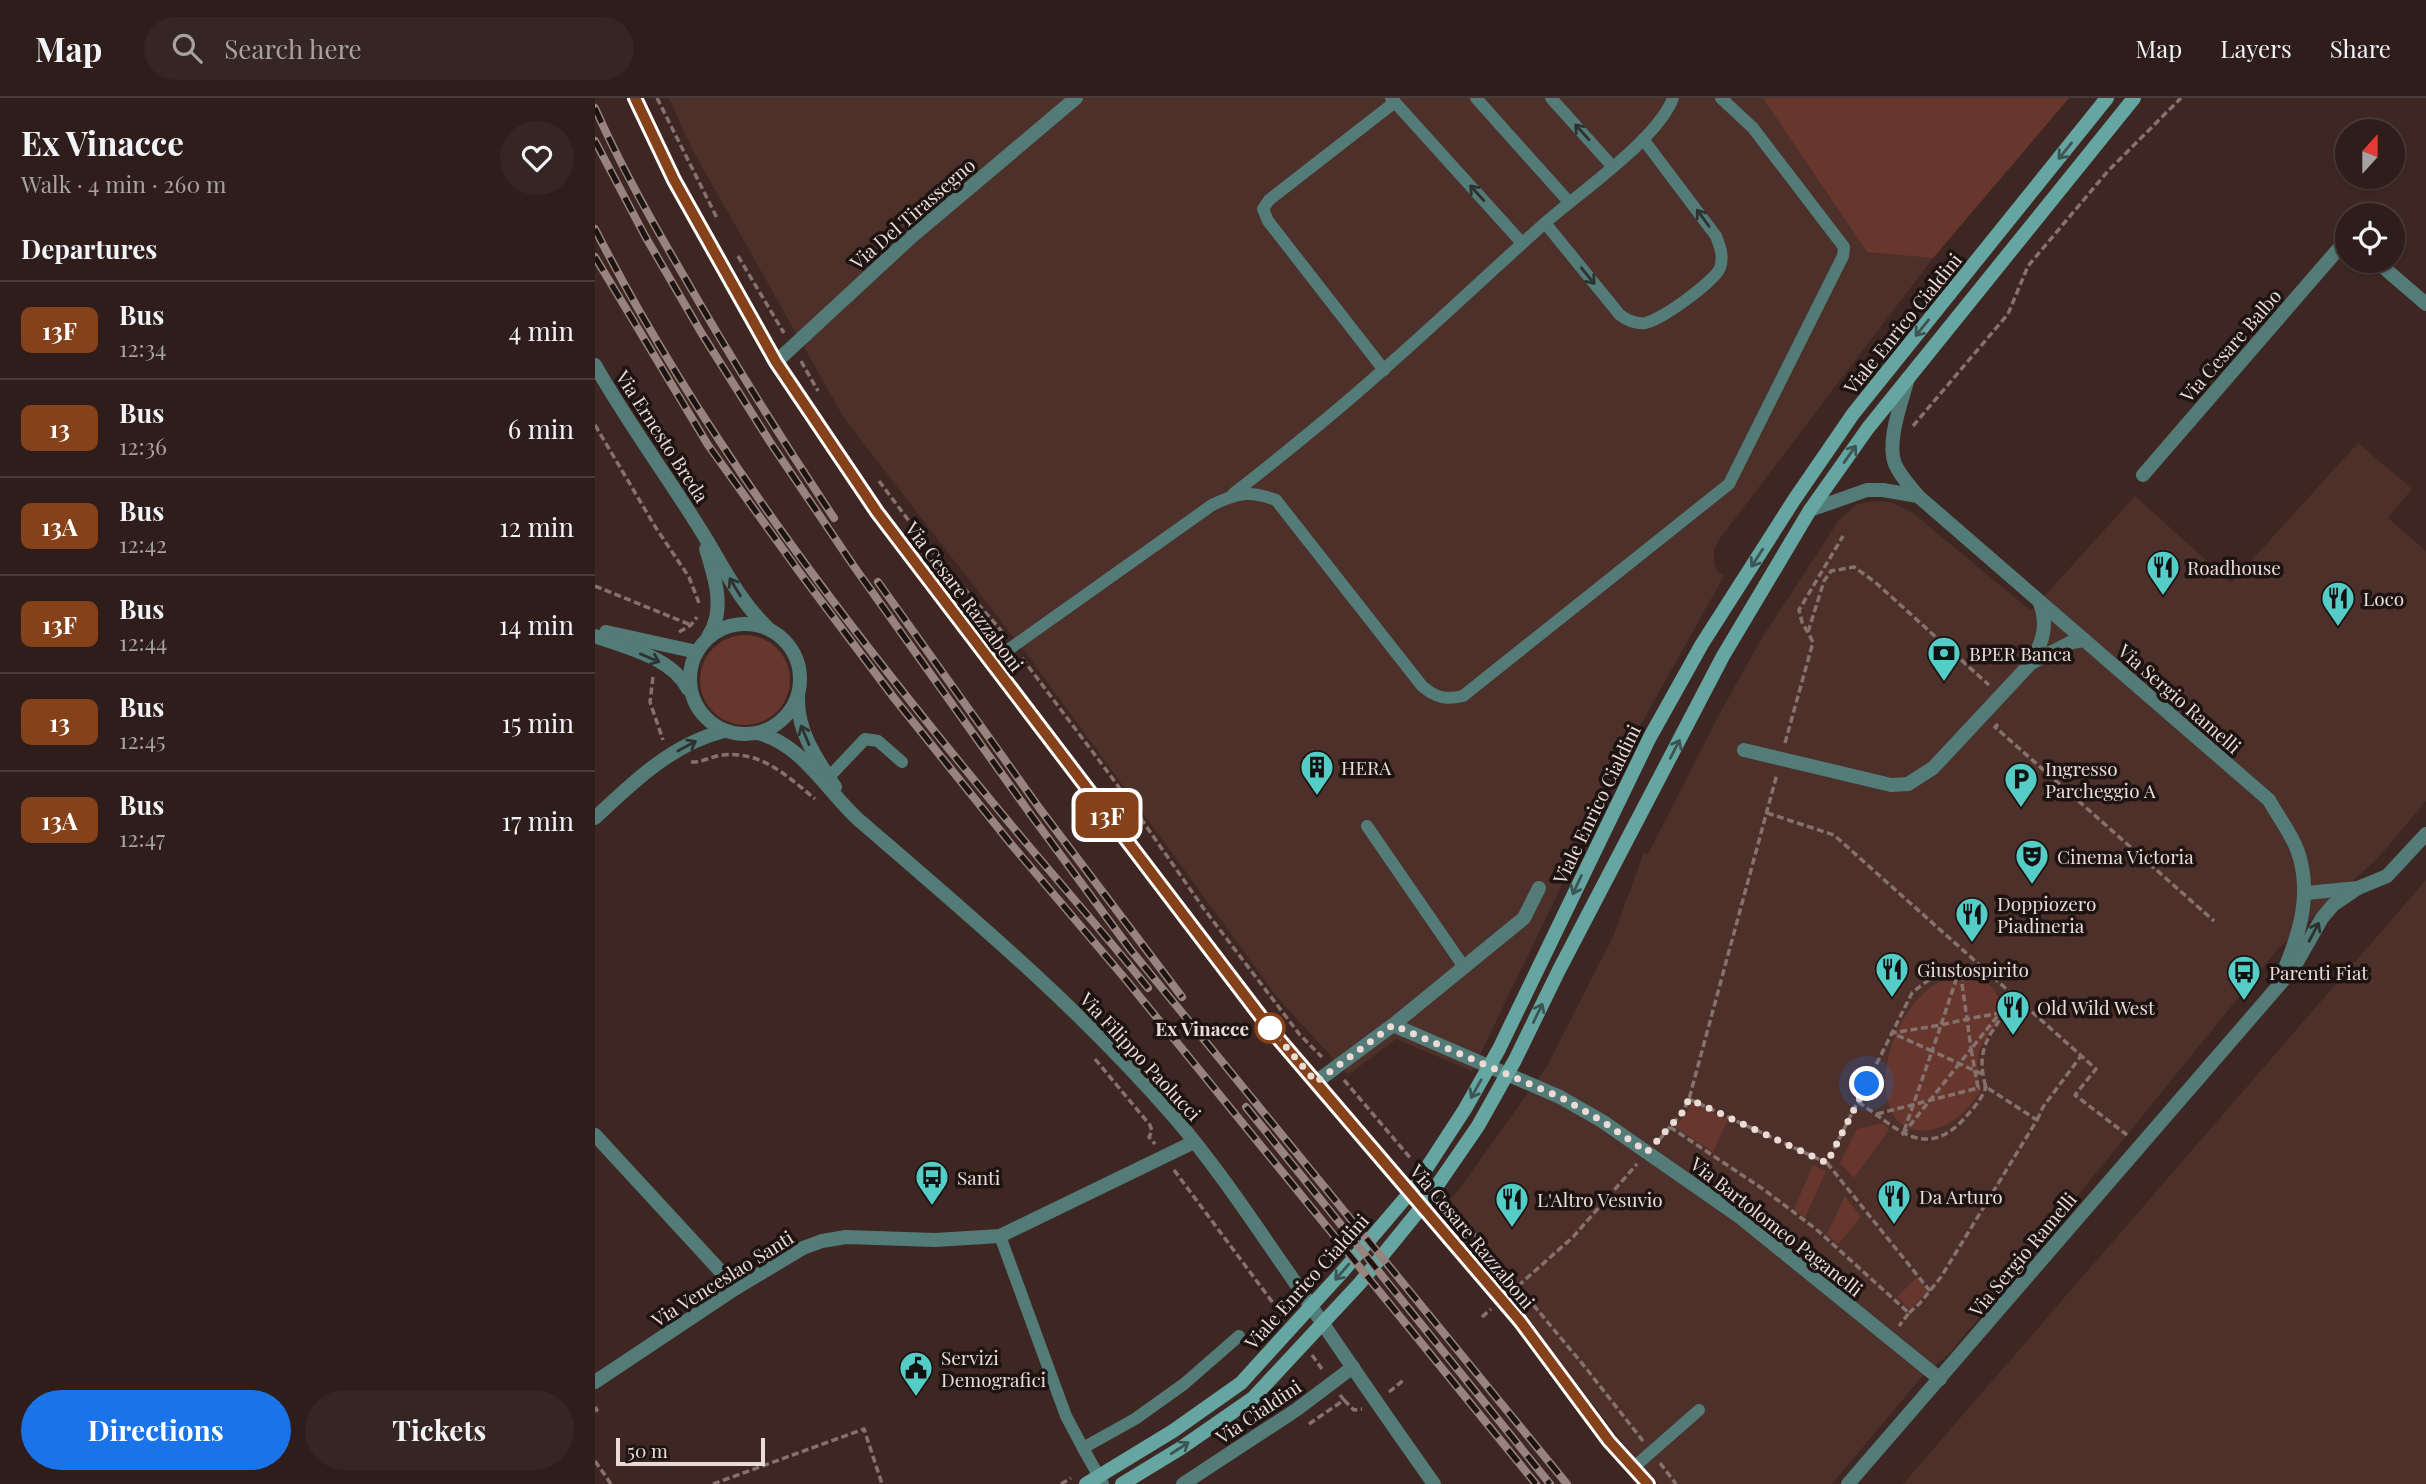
<!DOCTYPE html>
<html lang="en">
<head>
<meta charset="utf-8">
<style>
	body { margin:0; font-family:"Playfair Display",serif; background:#362623; color:#f1f3f6; height:100vh; display:flex; flex-direction:column; font-size:26px; white-space:nowrap }
	* { box-sizing:border-box; margin:0 }
	p { font-size:23px; color:#a7a2a2 }
	.icon { flex:none; width:38px; height:38px; fill:none; stroke:currentColor; stroke-width:2; stroke-linecap:round; stroke-linejoin:round }
	.map { position:relative; flex:1; overflow:hidden }
	.details { display:flex; flex-direction:column; background:#2e1d1a; width:595px }
	.details>* { flex:none }
	.badge { padding:0 14px; border-radius:10px; font-size:24px; line-height:46px }
	.needle { width:46px; rotate:21deg }
	.controls { position:absolute; left:1740px; top:21px; display:grid; gap:14px }
	.controls a { display:grid; place-items:center; width:70px; height:70px; border-radius:50%; background:#2e1d1a; box-shadow:0 2px 5px #0004,0 0 0 2px #493b39; font-size:35px }
	.scale { position:absolute; left:21px; bottom:18px; width:149px; box-sizing:border-box; padding-left:7px; border:4px solid #ebdbd7; border-top:0; font-size:19px; line-height:24px; white-space:nowrap; color:#ebdbd7; -webkit-text-stroke:5px #1d1311; paint-order:stroke }
	.you { position:absolute; width:35px; height:35px; margin:-18px; border:5px solid #fff; border-radius:50%; background:#1a73e8; box-shadow:0 0 0 10px #1a73e833 }
	.map>.badge { position:absolute; translate:-50% -50%; box-shadow:0 0 0 4px #fff }
	h2 { padding:0 21px; font-size:26px; line-height:63px }
	.round { display:grid; place-items:center; flex:none; width:74px; height:74px; border-radius:37px; background:#362623 }
	.overview { display:flex; align-items:center; justify-content:space-between; height:119px; padding:0 21px }
	h1 { font-size:33px; font-weight:700; line-height:52px }
	.cta { display:flex; gap:14px; margin-top:auto; padding:14px 21px }
	.cta a { flex:1; height:80px; border-radius:42px; background:#1a73e8; color:#fff; font-size:28px; font-weight:700; line-height:80px; text-align:center }
	.cta a+a { background:#362623; color:#f1f3f6 }
	ul { padding:0; list-style:none }
	li { display:flex; align-items:center; gap:21px; height:98px; padding:0 21px; border-top:2px solid #493b39 }
	li div { flex:1 }
	li b { display:block; font-size:26px }
	li em { font-style:normal }
	li .badge { min-width:77px; font-weight:700; text-align:center }
	header { display:flex; align-items:center; gap:42px; box-sizing:border-box; height:98px; padding:0 35px; background:#2e1d1a; border-bottom:2px solid #493b39 }
	header strong { font-size:33px }
	nav { display:flex; gap:38px; margin-inline-start:auto; font-size:24px }
	.search { width:490px; height:63px; background:#362623; display:flex; align-items:center; gap:18px; box-sizing:border-box; padding:0 24px; border-radius:38px; color:#a7a2a2; font-size:26px }
	main { display:flex; flex:1; min-height:0 }
	.map>svg:first-child { display:block }
	.built { fill:#4d302a }
	.green { fill:#67362d }
	.lines { fill:none; stroke-linecap:round; stroke-linejoin:round }
	.path { stroke:#86726d; stroke-width:3.5; stroke-dasharray:7 3.5; stroke-linecap:butt }
	.service { stroke:#537b78; stroke-width:12 }
	.minor { stroke:#537b78; stroke-width:14 }
	.tertiary { stroke:#537b78; stroke-width:14 }
	.secondary { stroke:#65a6a2; stroke-width:14 }
	.rail-casing { stroke:#97847f; stroke-width:8 }
	.rail { stroke:#1d1311; stroke-width:5; stroke-dasharray:16; stroke-linecap:butt }
	.oneway { stroke:#2d3230 }
	.oneway2 { stroke:#3d5552 }
	.line-casing { stroke:#fff; stroke-width:16 }
	.line { stroke:#854119; stroke-width:10 }
	.walk { stroke:#ebdbd7; stroke-width:7; stroke-dasharray:0 12.6 }
	.stop-dot { fill:#fff; stroke:#854119; stroke-width:3.5 }
	.labels { text-anchor:middle; dominant-baseline:central; stroke-width:7; stroke-linejoin:round; paint-order:stroke }
	.street-label { font-size:19px; fill:#ebdbd7; stroke:#1d1311 }
	.poi-label { font-size:19px; fill:#ebdbd7; stroke:#1d1311; text-anchor:start }
	.stop-label { font-size:19px; font-weight:bold; fill:#ebdbd7; stroke:#1d1311; text-anchor:end }
</style>
</head>
<body>
<header>
<strong>Map</strong>
<div class="search"><svg class="icon" aria-label="search" viewBox="0 0 24 24"><circle cx="10" cy="10" r="6"/><path d="M15 15l6 6"/></svg>Search here</div>
<nav><a>Map</a><a>Layers</a><a>Share</a></nav>
</header>
<main>
<section class="details">
<div class="overview"><div><h1>Ex Vinacce</h1><p>Walk · 4 min · 260 m</p></div><a class="round"><svg class="icon" aria-label="heart" viewBox="0 0 24 24"><path d="M12 20l-8-8c-3-5 5-10 8-4 3-6 11-1 8 4z"/></svg></a></div>
<h2>Departures</h2>
<ul>
<li><span class="badge" style="background:#854119;color:#fff">13F</span><div><b>Bus</b><p>12:34</p></div><em>4 min</em></li>
<li><span class="badge" style="background:#854119;color:#fff">13</span><div><b>Bus</b><p>12:36</p></div><em>6 min</em></li>
<li><span class="badge" style="background:#854119;color:#fff">13A</span><div><b>Bus</b><p>12:42</p></div><em>12 min</em></li>
<li><span class="badge" style="background:#854119;color:#fff">13F</span><div><b>Bus</b><p>12:44</p></div><em>14 min</em></li>
<li><span class="badge" style="background:#854119;color:#fff">13</span><div><b>Bus</b><p>12:45</p></div><em>15 min</em></li>
<li><span class="badge" style="background:#854119;color:#fff">13A</span><div><b>Bus</b><p>12:47</p></div><em>17 min</em></li>
</ul>
<div class="cta"><a>Directions</a><a>Tickets</a></div>
</section>
<div class="map">
<svg width="1831" height="1386" viewBox="0 0 1831 1386">
	<rect width="100%" height="100%" fill="#3e2722"/>
	<g class="built">
		<polygon points="74,0 1474,0 1338,160 1123,443 1119,452 1119,461 1121,471 1129,478 1036,644 877,973 801,941 753,977 682,899 437,563 249,320 96,49"/>
		<polygon points="1763,345 1817,391 1793,420 1831,453 1831,703 1782,761 1682,852 1355,1255 1325,1281 1237,1386 1064,1386 1034,1353 846,1109 860,1097 952,968 1018,839 1049,754 1053,756 1125,615 1167,540 1244,422 1262,406 1280,403 1296,404 1318,415 1436,513 1540,398 1636,485"/>
		<polygon points="1831,782 1831,1386 1308,1386"/>
	</g>
	<g class="green">
		<polygon points="1168,0 1474,0 1338,160 1272,154"/>
		<circle cx="150" cy="582" r="45"/>
		<path d="M1374 875C1393 880 1412 900 1403 920 1400 931 1389 940 1384 954 1380 966 1384 980 1386 992 1375 1010 1358 1028 1336 1032 1255 1043 1291 879 1374 875Z"/>
		<polygon points="1096,1005 1133,1021 1118,1054 1080,1029 1092,1015"/>
		<polygon points="1288,1025 1294,1032 1259,1080 1245,1065 1262,1031"/>
		<polygon points="1218,1067 1231,1073 1210,1120 1199,1111"/>
		<polygon points="1250,1098 1266,1119 1243,1146 1232,1136"/>
		<polygon points="1322,1179 1333,1192 1315,1212 1302,1199"/>
	</g>
	<g class="lines">
		<g class="path">
			<polyline points="62,0 122,120"/>
			<polyline points="143,158 189,235"/>
			<polyline points="206,263 223,293"/>
			<polyline points="0,327 61,430 94,479 104,505"/>
			<polyline points="1318,328 1413,216 1433,168 1513,73 1586,0"/>
			<polyline points="284,383 335,451 410,537"/>
			<polyline points="0,488 96,527"/>
			<polyline points="84,534 96,527 102,519"/>
			<polyline points="1213,534 1229,483 1236,473 1259,469 1280,484 1394,587"/>
			<polyline points="427,560 521,685 609,811 705,937 727,959"/>
			<polyline points="58,579 55,604 68,642"/>
			<polyline points="1403,626 1400,629 1619,823"/>
			<polyline points="1190,645 1218,544 1207,524 1204,512 1248,438"/>
			<path d="M96 664C106 665 117 658 128 657 167 653 192 678 220 701"/>
			<polyline points="1172,715 1239,737 1501,971 1480,997 1532,1037"/>
			<polyline points="1365,870 1346,927 1297,935 1337,953 1308,1036 1376,951 1372,921 1346,927 1337,953 1387,976"/>
			<polyline points="500,961 555,1027 557,1033 554,1039 560,1046"/>
			<polyline points="749,982 817,1062"/>
			<path d="M1094 1001 1232 1065 1317 895C1341 874 1354 871 1385 867"/>
			<path d="M1263 1004C1298 1026 1327 1063 1366 1024 1376 1013 1386 1003 1391 989L1383 990"/>
			<polyline points="1282,1016 1383,990 1376,951 1405,915 1372,921 1365,872"/>
			<polyline points="1442,1022 1448,1009 1486,958"/>
			<polyline points="1075,1029 1168,1091 1221,1131 1314,1215 1304,1228"/>
			<polyline points="1064,1042 1087,1015 1094,1001 1182,676"/>
			<polyline points="1232,1065 1335,1193"/>
			<polyline points="579,1072 687,1217"/>
			<polyline points="851,1102 990,1269 1048,1343"/>
			<polyline points="923,1188 978,1139 1042,1066"/>
			<path d="M1314 1215 1325 1205 1346 1179 1442 1022 1391 989C1385 969 1385 954 1396 935 1401 928 1405 923 1405 915L1427 905"/>
			<polyline points="887,1219 896,1211"/>
			<polyline points="717,1257 727,1271"/>
			<polyline points="794,1294 810,1281"/>
			<polyline points="749,1302 759,1312 767,1311"/>
			<polyline points="0,1309 2,1312 0,1313"/>
			<polyline points="714,1326 749,1302 745,1297"/>
			<polyline points="0,1363 16,1386"/>
			<polyline points="1065,1365 1081,1386"/>
			<polyline points="118,1386 269,1331 287,1386"/>
			<polyline points="466,1386 476,1380"/>
		</g>
		<g class="service">
			<polyline points="796,0 927,145"/>
			<polyline points="881,0 974,104"/>
			<polyline points="956,0 1017,68"/>
			<path d="M950 125 1025 217C1033 223 1040 226 1050 225 1065 223 1119 184 1125 170 1129 159 1125 148 1121 138L1048 41"/>
			<polyline points="789,272 673,123 668,111 674,102 800,4"/>
			<path d="M638 396C689 356 740 315 789 271 844 223 896 173 950 125 985 94 1063 41 1078 0"/>
			<path d="M396 564 617 407C642 395 654 392 681 402L827 588C841 600 851 602 868 598L1134 386 1248 158 1249 149 1158 30 1126 0"/>
			<polyline points="234,679 270,641 283,643 307,664"/>
			<polyline points="772,728 869,869"/>
			<polyline points="405,1138 471,1318 488,1350 540,1321 589,1286 644,1238"/>
			<polyline points="488,1350 508,1386"/>
			<polyline points="1038,1370 1104,1312"/>
		</g>
		<g class="minor">
			<polyline points="1781,163 1831,206"/>
			<polyline points="181,264 314,141 481,0"/>
			<polyline points="1548,377 1752,141"/>
			<path d="M1323 398 1674 702C1683 719 1697 736 1703 754 1717 796 1705 835 1688 875"/>
			<path d="M1438 562C1448 542 1453 527 1445 505"/>
			<polyline points="1149,652 1296,687 1313,686 1338,670 1436,565 1477,544 1489,542"/>
			<path d="M0 720C38 684 77 646 129 633"/>
			<polyline points="1711,795 1763,790 1792,778 1831,736"/>
			<polyline points="798,927 965,999 1007,1023 1145,1119 1345,1281"/>
			<polyline points="721,984 798,927 929,820 944,790"/>
			<polyline points="0,1037 141,1190"/>
			<polyline points="0,1284 141,1190 208,1150 227,1143 251,1139 340,1142 405,1138 599,1044"/>
			<polyline points="588,1386 701,1312 758,1269"/>
			<polyline points="1253,1386 1698,871 1727,820 1738,807 1763,790"/>
		</g>
		<g class="tertiary">
			<polyline points="40,0 79,82 181,264 282,414 676,932 925,1223 1014,1343 1053,1386"/>
			<path d="M0 267C32 324 71 376 105 431 126 464 143 502 172 529"/>
			<path d="M1313 280C1307 303 1291 344 1300 366 1305 378 1315 388 1323 398"/>
			<polyline points="1215,412 1272,392 1288,392 1323,398"/>
			<path d="M111 451C120 480 131 512 113 539"/>
			<circle cx="150" cy="581" r="55"/>
			<polyline points="11,534 102,554"/>
			<path d="M0 538C32 550 76 559 93 591"/>
			<path d="M203 599C202 634 222 661 240 689"/>
			<path d="M162 635C207 645 232 694 265 723 374 817 485 910 580 1020 622 1069 658 1124 695 1177 742 1247 790 1317 839 1386"/>
		</g>
		<g class="secondary">
			<polyline points="491,1386 578,1333 646,1285 748,1173 818,1091 870,1011 904,951 1055,639 1107,546 1199,402 1258,316 1512,0"/>
			<polyline points="527,1386 586,1350 658,1300 765,1185 830,1105 883,1028 920,962 964,872 1128,558 1215,412 1273,330 1539,0"/>
		</g>
		<defs>
			<g id="rail">
				<path d="M0 10C26 69 57 124 90 180 137 262 187 342 239 420"/>
				<polyline points="0,43 50,138 107,236 175,344 258,467 436,717 535,851 972,1386"/>
				<path d="M0 131C111 349 271 553 427 740 469 790 512 839 553 890"/>
				<polyline points="0,159 113,347 205,475 299,600 416,746 532,883 941,1386"/>
				<polyline points="283,484 445,711 587,899"/>
				<polyline points="651,1009 955,1386"/>
			</g>
		</defs>
		<use href="#rail" class="rail-casing"/>
		<use href="#rail" class="rail"/>
	</g>
	<defs><path id="oneway-shaft" d="M-6 0H5M1.5-3L5.5 0L1.5 3" fill="none" stroke-width="1.6" stroke-linecap="round" stroke-linejoin="round" transform="scale(1.75)"/></defs>
	<g class="oneway">
		<use href="#oneway-shaft" transform="translate(987 34) rotate(-132)"/>
		<use href="#oneway-shaft" transform="translate(882 95) rotate(-132)"/>
		<use href="#oneway-shaft" transform="translate(1108 120) rotate(-126)"/>
		<use href="#oneway-shaft" transform="translate(993 178) rotate(51)"/>
		<use href="#oneway-shaft" transform="translate(140 489) rotate(-121)"/>
		<use href="#oneway-shaft" transform="translate(55 560) rotate(23)"/>
		<use href="#oneway-shaft" transform="translate(210 637) rotate(-113)"/>
		<use href="#oneway-shaft" transform="translate(92 648) rotate(-29)"/>
		<use href="#oneway-shaft" transform="translate(1719 834) rotate(-62)"/>
	</g>
	<g class="oneway2">
		<use href="#oneway-shaft" transform="translate(1470 53) rotate(129)"/>
		<use href="#oneway-shaft" transform="translate(1327 230) rotate(129)"/>
		<use href="#oneway-shaft" transform="translate(1255 356) rotate(-55)"/>
		<use href="#oneway-shaft" transform="translate(1162 460) rotate(123)"/>
		<use href="#oneway-shaft" transform="translate(1080 651) rotate(-63)"/>
		<use href="#oneway-shaft" transform="translate(982 787) rotate(115)"/>
		<use href="#oneway-shaft" transform="translate(943 915) rotate(-64)"/>
		<use href="#oneway-shaft" transform="translate(881 991) rotate(119)"/>
		<use href="#oneway-shaft" transform="translate(747 1174) rotate(131)"/>
		<use href="#oneway-shaft" transform="translate(585 1350) rotate(-33)"/>
	</g>
	<g class="lines">
		<defs>
			<polyline id="line" points="40,0 79,82 181,264 282,414 676,932 925,1223 1014,1343 1053,1386"/>
		</defs>
		<use href="#line" class="line-casing"/>
		<use href="#line" class="line"/>
		<polyline class="walk" points="675,930 721,984 798,927 965,999 1007,1023 1052,1054 1087,1015 1094,1001 1232,1065 1272,986"/>
	</g>
	<defs>
		<symbol id="restaurant-pin" viewBox="-11 -11 22 30"><path d="M0 17L-7.5 6A9.5 9.5 0 1 1 7.5 6Z" fill="#54cdc7" stroke="#1d1311"/><path d="M-5-6h1v4h1v-4h1v4h1v-4h1v5L-1.5 .5V6h-2V.5L-5-1ZM5-6V6H3V1.5H1.5Q1.5-4 5-6Z" fill="#111"/></symbol>
		<symbol id="bank-pin" viewBox="-11 -11 22 30"><path d="M0 17L-7.5 6A9.5 9.5 0 1 1 7.5 6Z" fill="#54cdc7" stroke="#1d1311"/><path d="M-6-4H6V4H-6ZM0-2.3a2.3 2.3 0 1 0 0 4.6a2.3 2.3 0 1 0 0-4.6Z" fill="#111"/></symbol>
		<symbol id="building-pin" viewBox="-11 -11 22 30"><path d="M0 17L-7.5 6A9.5 9.5 0 1 1 7.5 6Z" fill="#54cdc7" stroke="#1d1311"/><path d="M-4-6H4V6H1V3H-1V6H-4ZM-2.5-4.3h1.7v1.8h-1.7ZM.8-4.3h1.7v1.8H.8ZM-2.5-1h1.7V.8h-1.7ZM.8-1h1.7V.8H.8Z" fill="#111"/></symbol>
		<symbol id="parking-pin" viewBox="-11 -11 22 30"><path d="M0 17L-7.5 6A9.5 9.5 0 1 1 7.5 6Z" fill="#54cdc7" stroke="#1d1311"/><path d="M-3.5-5.5H1a3.5 3.5 0 0 1 0 7H-1V5.5H-3.5ZM-1-3.4V-.6H.8a1.4 1.4 0 0 0 0-2.8Z" fill="#111"/></symbol>
		<symbol id="theatre-pin" viewBox="-11 -11 22 30"><path d="M0 17L-7.5 6A9.5 9.5 0 1 1 7.5 6Z" fill="#54cdc7" stroke="#1d1311"/><path d="M-5-5.5Q0-4 5-5.5V0Q5 5 0 6Q-5 5-5 0ZM-3.3-2.5H-1v1.5H-3.3ZM1-2.5H3.3v1.5H1ZM-2.8 1Q0 5.5 2.8 1Z" fill="#111"/></symbol>
		<symbol id="bus-pin" viewBox="-11 -11 22 30"><path d="M0 17L-7.5 6A9.5 9.5 0 1 1 7.5 6Z" fill="#54cdc7" stroke="#1d1311"/><path d="M-5-6H5V4H4V6H2V4H-2V6H-4V4H-5ZM-3.5-4V0h7V-4ZM-3.5 1.2v1.5H-2V1.2ZM2 1.2v1.5H3.5V1.2Z" fill="#111"/></symbol>
		<symbol id="civic-pin" viewBox="-11 -11 22 30"><path d="M0 17L-7.5 6A9.5 9.5 0 1 1 7.5 6Z" fill="#54cdc7" stroke="#1d1311"/><path d="M-.6-6.5H3V-4.5H.6V-3L4-1V1h2V6H-6V1h2V-1L-.6-3ZM-1.2 2.5V6h2.4V2.5Z" fill="#111"/></symbol>
	</defs>
	<g fill-rule="evenodd">
		<use href="#restaurant-pin" x="1549" y="450" width="38" height="52"/>
		<use href="#restaurant-pin" x="1724" y="481" width="38" height="52"/>
		<use href="#bank-pin" x="1330" y="536" width="38" height="52"/>
		<use href="#building-pin" x="703" y="650" width="38" height="52"/>
		<use href="#parking-pin" x="1407" y="662" width="38" height="52"/>
		<use href="#theatre-pin" x="1418" y="739" width="38" height="52"/>
		<use href="#restaurant-pin" x="1358" y="797" width="38" height="52"/>
		<use href="#restaurant-pin" x="1278" y="852" width="38" height="52"/>
		<use href="#bus-pin" x="1630" y="855" width="38" height="52"/>
		<use href="#restaurant-pin" x="1399" y="890" width="38" height="52"/>
		<use href="#bus-pin" x="318" y="1060" width="38" height="52"/>
		<use href="#restaurant-pin" x="1280" y="1079" width="38" height="52"/>
		<use href="#restaurant-pin" x="898" y="1082" width="38" height="52"/>
		<use href="#civic-pin" x="302" y="1251" width="38" height="52"/>
	</g>
	<circle class="stop-dot" cx="675" cy="930" r="14"/>
	<g class="labels">
		<g class="street-label">
			<text transform="translate(317 115) rotate(-41)">Via Del Tirassegno</text>
			<text transform="translate(1307 225) rotate(-51)">Viale Enrico Cialdini</text>
			<text transform="translate(1635 247) rotate(-49)">Via Cesare Balbo</text>
			<text transform="translate(68 338) rotate(57)">Via Ernesto Breda</text>
			<text transform="translate(370 498) rotate(53)">Via Cesare Razzaboni</text>
			<text transform="translate(1585 600) rotate(41)">Via Sergio Ramelli</text>
			<text transform="translate(1001 706) rotate(-64)">Viale Enrico Cialdini</text>
			<text transform="translate(546 958) rotate(47)">Via Filippo Paolucci</text>
			<text transform="translate(1182 1128) rotate(38)">Via Bartolomeo Paganelli</text>
			<text transform="translate(878 1138) rotate(50)">Via Cesare Razzaboni</text>
			<text transform="translate(1427 1156) rotate(-50)">Via Sergio Ramelli</text>
			<text transform="translate(127 1180) rotate(-32)">Via Venceslao Santi</text>
			<text transform="translate(711 1183) rotate(-48)">Viale Enrico Cialdini</text>
			<text transform="translate(663 1313) rotate(-34)">Via Cialdini</text>
		</g>
		<g class="poi-label">
			<text x="1592" y="469">Roadhouse</text>
			<text x="1768" y="500">Loco</text>
			<text x="1374" y="555">BPER Banca</text>
			<text x="746" y="669">HERA</text>
			<text x="1450" y="670">Ingresso<tspan x="1450" dy="22">Parcheggio A</tspan></text>
			<text x="1462" y="758">Cinema Victoria</text>
			<text x="1402" y="805">Doppiozero<tspan x="1402" dy="22">Piadineria</tspan></text>
			<text x="1322" y="871">Giustospirito</text>
			<text x="1674" y="874">Parenti Fiat</text>
			<text x="1442" y="909">Old Wild West</text>
			<text x="362" y="1079">Santi</text>
			<text x="1324" y="1098">Da Arturo</text>
			<text x="942" y="1101">L'Altro Vesuvio</text>
			<text x="346" y="1259">Servizi<tspan x="346" dy="22">Demografici</tspan></text>
		</g>
		<g class="stop-label">
			<text x="654" y="930">Ex Vinacce</text>
		</g>
	</g>
</svg>
<div class="controls">
<a><svg class="needle" viewBox="-14 -14 28 28"><path d="M0-13l5 13h-10z" fill="#e53935"/><path d="M0 13l5-13h-10z" fill="#a7a2a2"/></svg></a>
<a><svg class="icon" aria-label="locate" viewBox="0 0 24 24"><circle cx="12" cy="12" r="6"/><path d="M12 2v4M12 18v4M2 12h4M18 12h4"/></svg></a>
</div>
<div class="scale">50 m</div>
<div class="you" style="left:1272px;top:986px"></div>
<b class="badge" style="left:512px;top:717px;background:#854119;color:#fff">13F</b>
</div>
</main>
</body>
</html>
